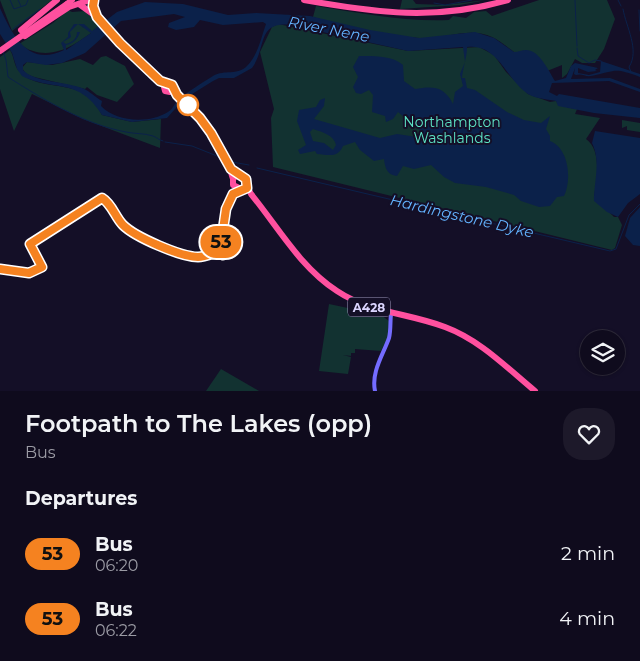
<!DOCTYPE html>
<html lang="en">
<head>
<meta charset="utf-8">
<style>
	body { margin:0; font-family:Montserrat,sans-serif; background:#1d192a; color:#f1f3f6; height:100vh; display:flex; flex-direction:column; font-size:19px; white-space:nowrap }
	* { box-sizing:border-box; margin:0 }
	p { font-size:16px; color:#9b9ba4 }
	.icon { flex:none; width:28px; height:28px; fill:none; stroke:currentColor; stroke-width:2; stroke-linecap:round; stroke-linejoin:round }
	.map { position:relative; height:391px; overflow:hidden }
	.panel { display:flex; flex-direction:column; background:#0f0b1d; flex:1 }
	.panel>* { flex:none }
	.badge { padding:0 10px; border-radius:16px; font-size:18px; line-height:32px }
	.fabs { position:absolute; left:580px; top:330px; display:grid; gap:10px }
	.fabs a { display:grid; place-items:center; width:45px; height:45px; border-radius:50%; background:#0f0b1d; box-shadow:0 1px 4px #0004,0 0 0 1px #2f2b3b; font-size:25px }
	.map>.badge { position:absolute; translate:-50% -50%; box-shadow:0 0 0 2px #fff }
	h2 { padding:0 25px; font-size:19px; line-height:45px }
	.round { display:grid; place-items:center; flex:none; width:52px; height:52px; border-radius:20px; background:#1d192a }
	.headline { display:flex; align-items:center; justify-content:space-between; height:85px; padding:0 25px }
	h1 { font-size:24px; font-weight:600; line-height:38px }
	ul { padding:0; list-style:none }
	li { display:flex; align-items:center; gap:15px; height:65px; padding:0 25px }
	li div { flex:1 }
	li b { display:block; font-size:19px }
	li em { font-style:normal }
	li .badge { min-width:55px; font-weight:700; text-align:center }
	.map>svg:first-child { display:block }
	.green { fill:#123231 }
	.water { fill:#0b214a; fill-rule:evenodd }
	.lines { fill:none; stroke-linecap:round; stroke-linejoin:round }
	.stream { stroke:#0b214a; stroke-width:1 }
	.secondary { stroke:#746cff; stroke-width:4 }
	.highway { stroke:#ff509f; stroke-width:6 }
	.highway-bridge { stroke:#ff509f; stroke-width:6 }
	.line-casing { stroke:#fff; stroke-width:11 }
	.line { stroke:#f58220; stroke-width:8 }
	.stop-dot { fill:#fff; stroke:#f58220; stroke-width:2.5 }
	.labels { text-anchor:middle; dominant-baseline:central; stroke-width:4; stroke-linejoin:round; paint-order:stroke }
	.shield { fill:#140f27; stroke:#9f9abe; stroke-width:1 }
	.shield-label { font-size:12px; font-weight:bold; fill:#dbd5ff }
	.park-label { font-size:14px; fill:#5de3c5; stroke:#140f27 }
	.water-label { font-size:15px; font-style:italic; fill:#63b3ff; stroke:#140f27 }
</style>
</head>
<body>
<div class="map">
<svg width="640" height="391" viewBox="0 0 640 391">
	<rect width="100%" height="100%" fill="#140f27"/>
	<g class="green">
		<polygon points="0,0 52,0 12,31"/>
		<polygon points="402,0 413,0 416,4 445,5 486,0 460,5 400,9"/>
		<path d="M539 0H607L615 19 604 49 595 63H582L575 59 567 74 562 78V65L547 71C536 53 535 52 514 52 507 47 499 40 492 37 469 26 444 40 419 38 384 35 347 27 313 17L316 6C360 13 405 22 449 20L453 16 466 18 474 12 486 11 492 16Z"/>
		<path d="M68 10 72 12 85 11 100 26C76 45 49 65 19 44L53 23Z"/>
		<path d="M278 24 408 51 479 47 494 55 506 72 528 94 550 102 556 101 559 105 575 109H577L575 114 600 118 586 139C602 150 597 180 594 197L614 217H618L622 225 615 248 612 250 273 167 271 118 274 109 260 52 272 27Z"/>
		<path d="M10 50C14 56 14 66 19 71 35 90 68 81 88 96 94 101 98 108 102 115L132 122 161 119 160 148 83 119 32 94 14 131 0 89V57Z"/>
		<polygon points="106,56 125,66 134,84 117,102 97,95 87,87 85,89 34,77 26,74 22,68 27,62 52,65 80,59 93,65 101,57"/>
		<polygon points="622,120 640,123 640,132 627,130 627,126 622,128"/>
		<polygon points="329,304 381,315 389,321 388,337 381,351 355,349 355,353 351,353 351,356 343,355 351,357 348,374 319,371"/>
		<polygon points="221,369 259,391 206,391"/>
	</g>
	<g class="water">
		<path d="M145 2 183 4 228 15 256 13 310 16 370 30 419 38 475 32 494 38 514 52C518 52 522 50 526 50 540 50 549 72 555 81L566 78 571 66 575 63 598 68 595 70 597 71 588 72 578 68V73L589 75 600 72 601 61 640 74V77C613 67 617 71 591 76 585 77 582 73 576 75L574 74 575 68 571 79 610 78 640 89V92L609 81 552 83 549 92 557 96 559 94 640 108V118L594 113 558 106 556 101C546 99 533 99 524 91 505 75 496 43 467 47 467 58 463 67 462 78H465L467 88 475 90 507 112 524 120 541 123 550 116 546 129 550 136V141C569 148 572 180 564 196L557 197 550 206 539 207 521 201 514 195 486 187 455 183 444 177 431 165 414 169 403 166 397 176C387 175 385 168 384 159L374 161 360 150 355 142 343 146C338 158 329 155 317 154L315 151 300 154 298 150 306 145 297 121 299 110 316 107 320 100 325 98 324 106 314 119 380 138 397 134 417 137 421 131 398 112 393 119 386 122 385 116 372 112 373 95 369 90 361 94 356 93 353 87 358 77 353 67 359 56C372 56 392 55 403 65L404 81 415 89C433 86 444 86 453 104L455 92 463 86 460 74 465 62 463 47 408 51 291 25C256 21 267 48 252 68L234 78H219L213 81 184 99 167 118 132 122 102 115C79 77 55 92 22 76L17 69 12 53 0 34V8C12 34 28 68 64 50L61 43 68 37V33L74 24H84L92 31 117 12ZM174 14 185 17 169 23 168 27 176 30 194 27 200 20 223 25 263 22 266 24C261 38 258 55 247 66 237 76 225 69 213 76 202 83 187 92 178 100 174 104 173 109 168 112 149 124 116 122 101 106L102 101C95 97 90 91 82 88 67 82 33 82 23 70V65L27 62 46 65 62 63 85 53 121 21ZM78 24 91 33 66 50V45C73 44 78 39 80 32H77C77 39 72 42 66 44L63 42 71 37 70 32ZM313 129C322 132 334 135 336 145L333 150 324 143 313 141 310 132Z"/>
		<path d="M595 131 640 138V194L628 203 618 217 607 212 594 201C594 182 601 161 592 143Z"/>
		<polygon points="640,207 640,246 633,245 625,236 630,218"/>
	</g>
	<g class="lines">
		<g class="stream">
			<polyline points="10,0 14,9 26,5 28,0"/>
			<polyline points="18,0 21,6"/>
			<polyline points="575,0 577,46"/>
			<polyline points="618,0 621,6"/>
			<polyline points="434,3 445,5 472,0"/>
			<path d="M623 9C626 27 640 50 629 67L631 72"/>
			<polyline points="639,10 640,31"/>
			<polyline points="13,29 40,9"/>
			<polyline points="577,48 578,56 589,63 595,60 601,61"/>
			<path d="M3 51 6 60 8 77C44 100 84 124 126 132 135 134 144 133 153 136 156 137 159 140 163 141"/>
			<polyline points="165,142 192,146 222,158"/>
			<polyline points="232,162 249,165"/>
			<polyline points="257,168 610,251 616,249 629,215 640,204"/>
		</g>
		<path class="secondary" d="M375 391C371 372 383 355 389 338 391 330 390 322 391 314"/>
		<g class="highway">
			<path d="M304 0C378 13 435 21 508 0"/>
			<polyline points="79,4 97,17 162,84"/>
			<polyline points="21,30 57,0"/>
			<polyline points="25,36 69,7 90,0"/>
			<polyline points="0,51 67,4"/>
			<path d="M160 81 171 84C178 97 189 105 199 117 214 134 227 157 233 179"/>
			<polyline points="167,84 164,87 165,91 170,92 172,87"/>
			<polyline points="231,169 246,179 247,186 243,190 233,185 233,179 238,174"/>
			<path d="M247 186 251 194C278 227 300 267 337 291 370 313 409 313 445 327 480 340 506 367 535 391"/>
		</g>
		<polyline class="highway-bridge" points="67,4 72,0"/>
	</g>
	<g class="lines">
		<defs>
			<path id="line" d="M0 269 29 273 42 267 30 244 102 198C112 204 115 217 123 225 135 237 181 257 198 257 204 257 211 254 217 252L223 255 226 253 227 249 221 243 226 209 233 194 247 188 246 179 231 169 211 133 200 118 177 95 172 85 160 81 120 43 97 17 93 6 94 0"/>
		</defs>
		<use href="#line" class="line-casing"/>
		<use href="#line" class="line"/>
	</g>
	<circle class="stop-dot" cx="188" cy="105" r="10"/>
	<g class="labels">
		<rect class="shield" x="348" y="297.5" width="42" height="19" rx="4"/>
		<g class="shield-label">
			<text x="369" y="307">A428</text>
		</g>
		<g class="park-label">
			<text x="452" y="122">Northampton<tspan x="452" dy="16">Washlands</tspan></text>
		</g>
		<g class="water-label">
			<text transform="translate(329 29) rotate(11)">River Nene</text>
			<text transform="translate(462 216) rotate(13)">Hardingstone Dyke</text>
		</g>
	</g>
</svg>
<div class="fabs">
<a><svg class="icon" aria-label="layers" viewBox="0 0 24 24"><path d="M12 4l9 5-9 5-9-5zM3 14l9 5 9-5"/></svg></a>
</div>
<b class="badge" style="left:221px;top:242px;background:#f58220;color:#111">53</b>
</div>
<section class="panel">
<div class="headline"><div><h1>Footpath to The Lakes (opp)</h1><p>Bus</p></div><a class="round"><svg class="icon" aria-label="heart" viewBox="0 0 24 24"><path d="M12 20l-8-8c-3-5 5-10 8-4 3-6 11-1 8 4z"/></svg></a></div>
<h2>Departures</h2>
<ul>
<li><span class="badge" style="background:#f58220;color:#111">53</span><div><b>Bus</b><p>06:20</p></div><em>2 min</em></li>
<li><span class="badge" style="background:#f58220;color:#111">53</span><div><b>Bus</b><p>06:22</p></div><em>4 min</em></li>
</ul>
</section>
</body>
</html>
